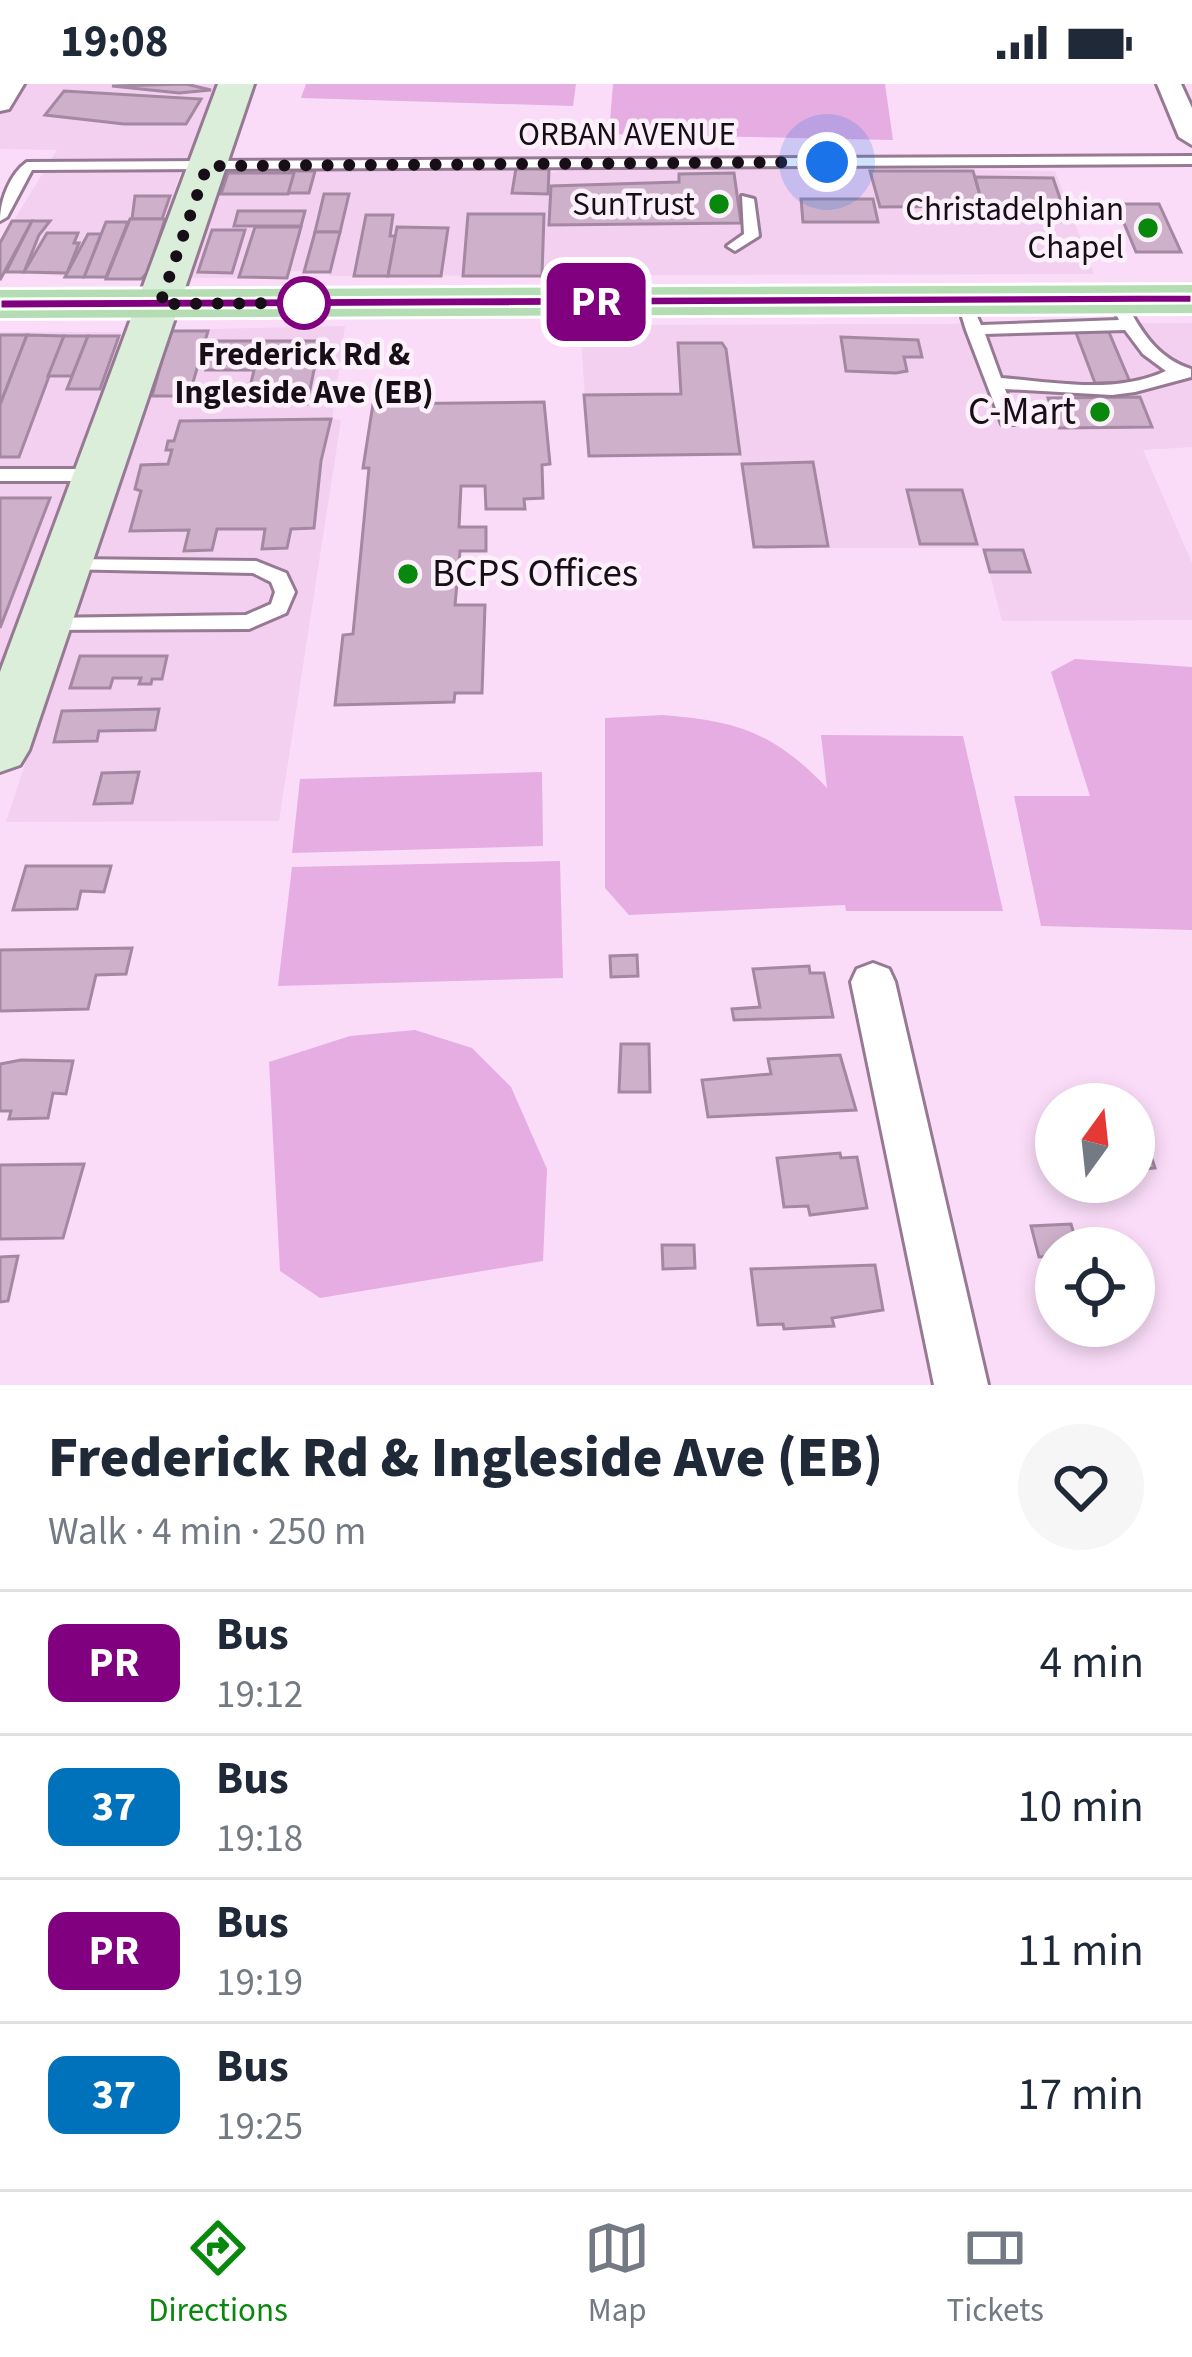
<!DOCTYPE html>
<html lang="en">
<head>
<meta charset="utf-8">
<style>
	body { margin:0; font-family:"Source Sans 3",sans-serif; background:#f6f6f7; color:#1f2937; height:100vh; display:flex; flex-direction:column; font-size:45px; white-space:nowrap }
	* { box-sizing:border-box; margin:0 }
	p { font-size:39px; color:#747a83 }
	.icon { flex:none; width:66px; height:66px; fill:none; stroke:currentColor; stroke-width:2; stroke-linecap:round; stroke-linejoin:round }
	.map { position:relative; height:1301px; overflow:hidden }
	.side { display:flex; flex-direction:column; background:#fff; flex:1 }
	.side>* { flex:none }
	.badge { padding:0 24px; border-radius:18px; font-size:42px; line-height:78px }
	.needle { width:78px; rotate:15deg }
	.controls { position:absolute; left:1035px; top:999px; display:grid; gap:24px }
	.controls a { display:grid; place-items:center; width:120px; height:120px; border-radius:50%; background:#fff; box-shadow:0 6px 18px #0003; font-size:60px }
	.you { position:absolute; width:60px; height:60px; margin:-30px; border:9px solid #fff; border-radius:50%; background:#1a73e8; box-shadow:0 0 0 18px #1a73e833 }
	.map>.badge { position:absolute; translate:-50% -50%; box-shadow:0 0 0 6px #fff }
	.round { display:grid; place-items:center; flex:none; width:126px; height:126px; border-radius:63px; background:#f6f6f7 }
	.summary { display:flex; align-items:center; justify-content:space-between; height:204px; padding:0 48px }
	h1 { font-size:57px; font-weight:800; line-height:90px }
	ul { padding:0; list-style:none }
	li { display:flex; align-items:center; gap:36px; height:144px; padding:0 48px; border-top:3px solid #e0e1e3 }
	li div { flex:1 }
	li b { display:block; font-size:45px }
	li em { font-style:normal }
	li .badge { min-width:132px; font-weight:700; text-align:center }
	.status { display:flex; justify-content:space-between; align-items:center; height:84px; padding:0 60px; background:#fff; direction:ltr }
	.status svg { height:33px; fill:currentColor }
	.tabs { display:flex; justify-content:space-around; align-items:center; height:168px; border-top:3px solid #e0e1e3; background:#fff; font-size:33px; color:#747a83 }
	.tabs a { display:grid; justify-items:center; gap:6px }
	.tabs .selected { color:#08880d }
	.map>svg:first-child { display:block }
	.built { fill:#f3cff0 }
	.green { fill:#e5ade1 }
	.building { fill:#ceb0cb; stroke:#a488a2; stroke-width:3 }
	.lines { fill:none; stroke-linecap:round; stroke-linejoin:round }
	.service-casing { stroke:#967a93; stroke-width:6 }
	.minor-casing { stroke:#967a93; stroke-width:6 }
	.secondary-casing { stroke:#967a93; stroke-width:6 }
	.primary-casing { stroke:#fff; stroke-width:6 }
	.service { fill:#fff; fill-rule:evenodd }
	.minor { fill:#fff; fill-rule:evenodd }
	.secondary { fill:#daeed9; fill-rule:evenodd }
	.primary { fill:#b5ddb3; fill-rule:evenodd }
	.line { fill:#800080; stroke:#fff; stroke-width:3 }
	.walk { stroke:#180e18; stroke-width:12; stroke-dasharray:0 21.6 }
	.poi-dot { fill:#08880d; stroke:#fcf0fb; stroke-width:4.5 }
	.stop-dot { fill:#fff; stroke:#800080; stroke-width:6 }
	.labels { text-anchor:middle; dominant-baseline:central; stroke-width:9; stroke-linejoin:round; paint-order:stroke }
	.far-street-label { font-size:33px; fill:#180e18; stroke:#fcf0fb }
	.far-poi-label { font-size:33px; fill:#180e18; stroke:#fcf0fb; text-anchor:end }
	.far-stop-label { font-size:33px; font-weight:bold; fill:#180e18; stroke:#fcf0fb }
	.poi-label { font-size:39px; fill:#180e18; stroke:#fcf0fb; text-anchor:end }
</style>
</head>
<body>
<div class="status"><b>19:08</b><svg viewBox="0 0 49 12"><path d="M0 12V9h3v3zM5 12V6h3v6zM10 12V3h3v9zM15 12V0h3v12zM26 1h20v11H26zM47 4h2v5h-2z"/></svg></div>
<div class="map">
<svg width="1192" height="1301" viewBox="0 0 1192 1301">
	<rect width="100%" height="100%" fill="#fadcf8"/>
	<g class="built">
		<polygon points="0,0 219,0 195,78 181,87 148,188 106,195 6,188 0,196 0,159 57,66 0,65"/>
		<polygon points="767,83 1055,87 1094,190 329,192 329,188 290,187 287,194 186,194 219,88 518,84 550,84 551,89 576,84"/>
		<polygon points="1192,239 1192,363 1143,366 1192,479 1192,536 1002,537 983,464 754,464 740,370 589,372 580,241"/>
		<polygon points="345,242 332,335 341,336 279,737 6,738 167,246"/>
		<polygon points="0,248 121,248 0,592"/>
	</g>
	<g class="green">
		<polygon points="306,0 576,0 573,22 301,14"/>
		<polygon points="613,0 885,0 893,56 609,50"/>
		<polygon points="1075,575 1192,583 1192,846 1041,842 1014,712 1090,712 1051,588"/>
		<path d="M663 631C738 637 775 649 827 704L821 651 963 652 1003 827H846L845 821 629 831 605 804V634Z"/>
		<polygon points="542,688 543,762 292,769 300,695"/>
		<polygon points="560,777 563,894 278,902 292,783"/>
		<polygon points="415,946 472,964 511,1003 547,1085 543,1177 320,1214 280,1187 269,978 350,952"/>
	</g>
	<g class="building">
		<polygon points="186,0 211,6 179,9 112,2"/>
		<polygon points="64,7 201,15 186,40 124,40 45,31"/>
		<polygon points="516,84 549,85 548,110 512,109"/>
		<polygon points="291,87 315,87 309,109 288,109"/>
		<polygon points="870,87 973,87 983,122 880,123"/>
		<polygon points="228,89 294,89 288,110 221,110"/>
		<polygon points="734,89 741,139 549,141 551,102 679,98 679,90"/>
		<polygon points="975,93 1053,94 1065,129 985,129"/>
		<polygon points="324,110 349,110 340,148 315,148"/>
		<polygon points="135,112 170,112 162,135 132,135"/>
		<polygon points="801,115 873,115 878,138 803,138"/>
		<polygon points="1116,120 1159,120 1181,168 1136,168"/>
		<polygon points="238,127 305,127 301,142 234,142"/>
		<polygon points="468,130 544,130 542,192 463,192"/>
		<polygon points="366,131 393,131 390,152 396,152 388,192 354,192"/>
		<polygon points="130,135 165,135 148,188 141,195 106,195"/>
		<polygon points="12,137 32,137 0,196 0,159"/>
		<polygon points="32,137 50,137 39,151 24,188 6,188"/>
		<polygon points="106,138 128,138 106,193 84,193"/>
		<polygon points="255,143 301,143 287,194 239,193"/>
		<polygon points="397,143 448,144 441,192 388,192"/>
		<polygon points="212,146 245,146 232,189 198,188"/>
		<polygon points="315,148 340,148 330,188 304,188"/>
		<polygon points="47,149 78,149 74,159 79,159 67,189 24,188"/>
		<polygon points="88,150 101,150 84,193 65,193"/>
		<polygon points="1075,246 1108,246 1130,298 1095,299"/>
		<polygon points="170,247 208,247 189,312 152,312"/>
		<polygon points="0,251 27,251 0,321"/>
		<polygon points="27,251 64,252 19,373 0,373 0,321"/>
		<polygon points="64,252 88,252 72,292 48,292"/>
		<polygon points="88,252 119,252 100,305 67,305"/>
		<polygon points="841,253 918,256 922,273 904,273 907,287 896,289 846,287"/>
		<polygon points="214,257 320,257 307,320 246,320 254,286 206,286"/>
		<polygon points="678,259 722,259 726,265 740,370 589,372 584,311 681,310"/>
		<polygon points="1140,313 1152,343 1059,344 1048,314"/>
		<polygon points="544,318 550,380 542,381 543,414 524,415 525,425 486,425 485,402 461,402 459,443 486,443 486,467 460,467 455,521 485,521 482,609 455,609 454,618 335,621 343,551 353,550 369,384 363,384 373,320"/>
		<polygon points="331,335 321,377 314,444 291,445 287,464 262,465 265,445 217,445 212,466 184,467 189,446 130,447 141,407 135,405 141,381 168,380 172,366 166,366 168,357 174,357 180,337"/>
		<polygon points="813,378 828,462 754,463 742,380"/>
		<polygon points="907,406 962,406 977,460 920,460"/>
		<polygon points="0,414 50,414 0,544"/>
		<polygon points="984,466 1023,466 1030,488 990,488"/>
		<polygon points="80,572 167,572 162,595 152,595 151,600 139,600 141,594 113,594 110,604 70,604"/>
		<polygon points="159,625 155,646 99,647 97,657 54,658 62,627"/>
		<polygon points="139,688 132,719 94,720 102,689"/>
		<polygon points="26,782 111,782 104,808 81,807 77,825 13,826"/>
		<polygon points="132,864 126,890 96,891 88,925 0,927 0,866"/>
		<polygon points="637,871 638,892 611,893 610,872"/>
		<polygon points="809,882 810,889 824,889 833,933 734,936 732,925 760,923 753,885"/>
		<polygon points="621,960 649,960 650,1008 619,1008"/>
		<polygon points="840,971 856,1026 708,1033 702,996 771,990 768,975"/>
		<polygon points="21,976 73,977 66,1010 53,1009 48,1034 9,1035 11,1027 0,1027 0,980"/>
		<polygon points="1148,1063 1155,1084 1134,1086 1134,1064"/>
		<polygon points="840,1069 841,1074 857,1073 867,1124 810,1131 808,1122 784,1123 777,1074"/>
		<polygon points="84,1080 63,1154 0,1155 0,1081"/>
		<polygon points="1071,1140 1078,1164 1056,1164 1056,1172 1039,1173 1031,1142"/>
		<polygon points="662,1161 694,1161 695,1184 663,1185"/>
		<polygon points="18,1172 8,1217 0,1218 0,1173"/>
		<polygon points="875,1181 883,1226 832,1234 834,1242 784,1245 783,1240 758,1241 751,1185"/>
	</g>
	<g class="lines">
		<defs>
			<g id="service">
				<path d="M1192 72V80L32 86 7 133 0 137C0 116 10 90 27 78Z"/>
				<polygon points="742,112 754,115 759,152 735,167 727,162 744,150"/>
				<path d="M1124 225 1130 227C1145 253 1160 275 1191 285V293L1135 308 1112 311 1005 305 1017 336 1014 340H1002L966 246 962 233 964 230H976L981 241 1119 236 1116 230ZM1125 246 1143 270 1166 287C1114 311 1055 298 1001 294L985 250Z"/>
				<polygon points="0,385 99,385 108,391 99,397 0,397"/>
				<polygon points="67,475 256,477 286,489 295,508 286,529 249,545 39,546 36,541 39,536 46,534 246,531 271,520 275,508 271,498 253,489 60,485 58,481"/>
			</g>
			<g id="minor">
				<polygon points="0,0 24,0 9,25 0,27"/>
				<polygon points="1157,0 1181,0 1192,24 1192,61 1179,53"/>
				<polygon points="873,879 889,885 895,898 988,1301 934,1301 851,898 857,885"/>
			</g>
			<polygon id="secondary" points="218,0 254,0 29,666 20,681 0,688 0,588"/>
			<polygon id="primary" points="1192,201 1192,229 0,234 0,206"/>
		</defs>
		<use href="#service" class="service-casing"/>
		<use href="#minor" class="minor-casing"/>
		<use href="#secondary" class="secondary-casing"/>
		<use href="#primary" class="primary-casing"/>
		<use href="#service" class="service"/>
		<use href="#minor" class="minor"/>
		<use href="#secondary" class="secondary"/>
		<use href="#primary" class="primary"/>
	</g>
	<polygon class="line" points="1192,210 1192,219 0,225 0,215"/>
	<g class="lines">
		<polyline class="walk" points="304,219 160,220 207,82 827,78"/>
	</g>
	<g class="poi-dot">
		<circle cx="719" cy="120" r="12"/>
		<circle cx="1148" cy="144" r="12"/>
		<circle cx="1100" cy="328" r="12"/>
		<circle cx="408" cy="490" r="12"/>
	</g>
	<circle class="stop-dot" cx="304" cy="219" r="24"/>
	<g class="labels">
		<g class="far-street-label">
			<text x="627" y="50">ORBAN AVENUE</text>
		</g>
		<g class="far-poi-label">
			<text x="695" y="120">SunTrust</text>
			<text x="1124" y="125">Christadelphian<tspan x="1124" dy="38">Chapel</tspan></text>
		</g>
		<g class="far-stop-label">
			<text x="304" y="270">Frederick Rd &amp;<tspan x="304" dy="38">Ingleside Ave (EB)</tspan></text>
		</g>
		<g class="poi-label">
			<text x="1076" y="328">C-Mart</text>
			<text x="432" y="490" text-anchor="start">BCPS Offices</text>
		</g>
	</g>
</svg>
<div class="controls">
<a><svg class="needle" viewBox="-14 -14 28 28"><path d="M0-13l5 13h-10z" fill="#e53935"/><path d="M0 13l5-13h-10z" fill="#747a83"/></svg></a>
<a><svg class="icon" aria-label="locate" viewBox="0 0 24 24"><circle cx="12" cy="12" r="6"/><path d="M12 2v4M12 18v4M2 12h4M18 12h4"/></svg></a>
</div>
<div class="you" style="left:827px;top:78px"></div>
<b class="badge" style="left:596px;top:218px;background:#800080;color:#fff">PR</b>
</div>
<section class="side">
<div class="summary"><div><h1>Frederick Rd &amp; Ingleside Ave (EB)</h1><p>Walk · 4 min · 250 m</p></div><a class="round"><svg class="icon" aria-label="heart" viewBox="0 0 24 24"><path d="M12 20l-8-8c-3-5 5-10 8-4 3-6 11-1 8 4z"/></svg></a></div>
<ul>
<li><span class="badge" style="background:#800080;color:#fff">PR</span><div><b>Bus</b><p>19:12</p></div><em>4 min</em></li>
<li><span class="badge" style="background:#0072bc;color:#fff">37</span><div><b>Bus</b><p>19:18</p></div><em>10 min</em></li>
<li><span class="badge" style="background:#800080;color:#fff">PR</span><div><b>Bus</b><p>19:19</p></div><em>11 min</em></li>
<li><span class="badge" style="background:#0072bc;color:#fff">37</span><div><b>Bus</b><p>19:25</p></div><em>17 min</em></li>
</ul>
</section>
<nav class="tabs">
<a class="selected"><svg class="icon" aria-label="directions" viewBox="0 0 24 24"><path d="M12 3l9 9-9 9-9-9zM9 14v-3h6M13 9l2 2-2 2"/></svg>Directions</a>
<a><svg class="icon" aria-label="map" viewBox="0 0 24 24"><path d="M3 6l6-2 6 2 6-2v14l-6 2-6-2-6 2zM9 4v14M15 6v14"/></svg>Map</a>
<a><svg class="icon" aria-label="tickets" viewBox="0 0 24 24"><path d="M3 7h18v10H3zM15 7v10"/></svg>Tickets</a>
</nav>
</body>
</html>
